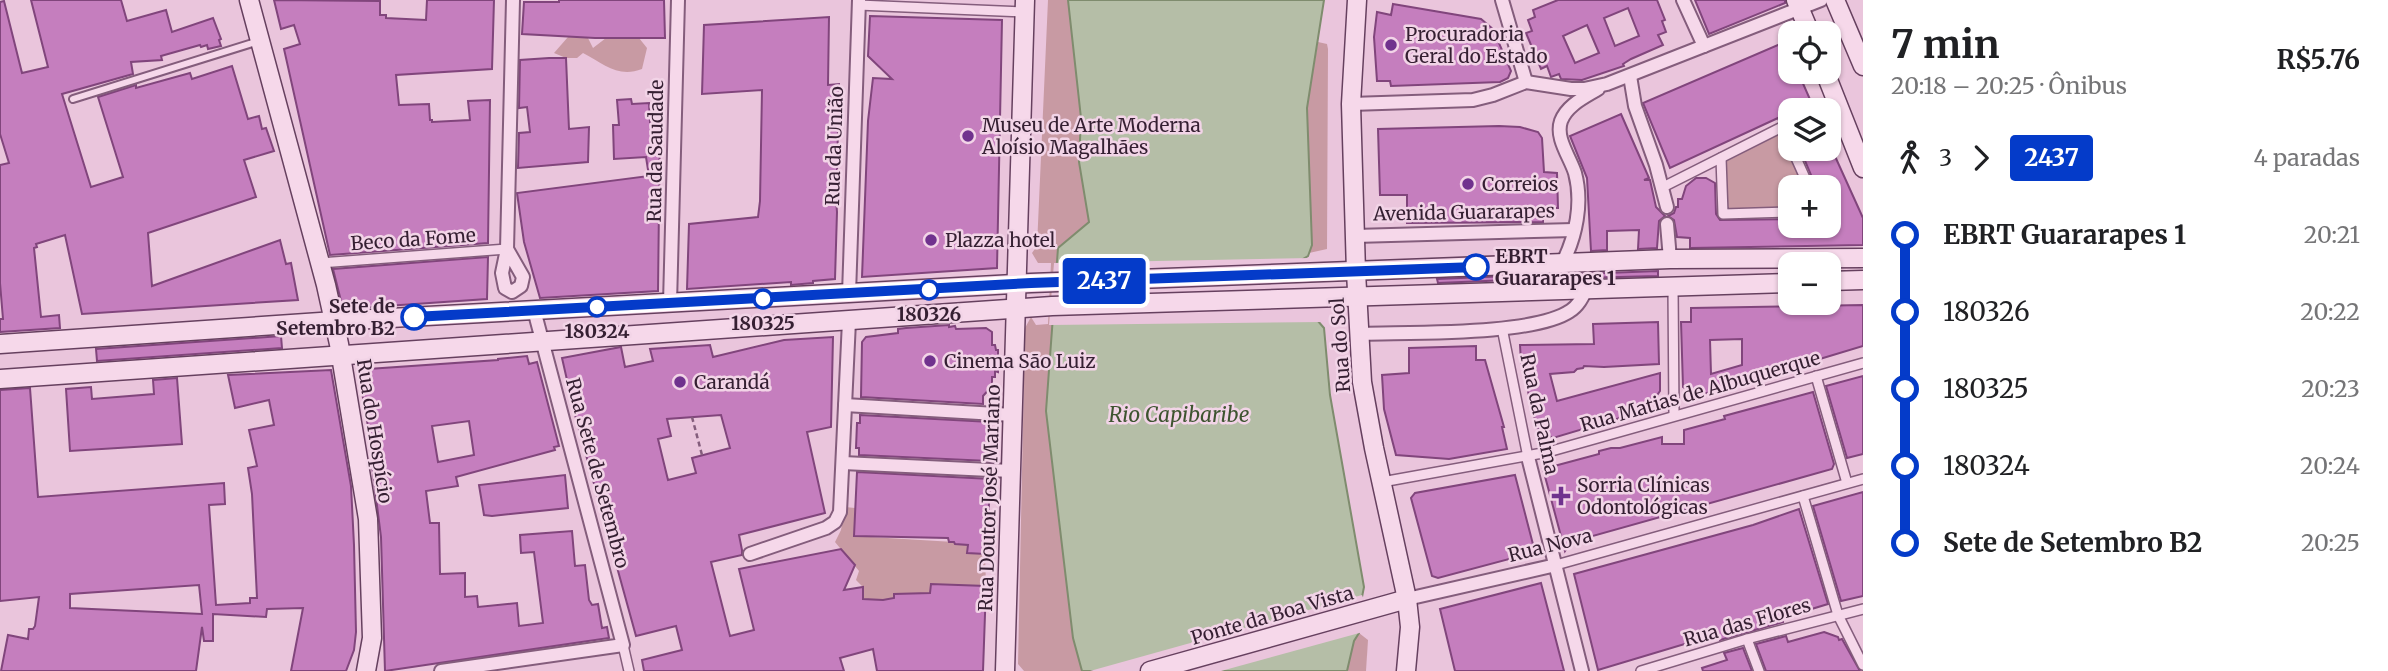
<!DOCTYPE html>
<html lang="pt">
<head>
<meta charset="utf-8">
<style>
	body { margin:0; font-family:Merriweather,serif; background:#f6f6f6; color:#202124; height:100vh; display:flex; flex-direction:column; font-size:26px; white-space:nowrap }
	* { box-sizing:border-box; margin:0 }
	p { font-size:23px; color:#757577 }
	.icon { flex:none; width:38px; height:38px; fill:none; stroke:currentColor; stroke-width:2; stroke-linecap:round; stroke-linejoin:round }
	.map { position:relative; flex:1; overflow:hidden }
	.details { display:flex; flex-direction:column; background:#fff; width:525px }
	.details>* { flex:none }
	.badge { padding:0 14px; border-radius:5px; font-size:24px; line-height:46px }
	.fabs { position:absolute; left:1778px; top:21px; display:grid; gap:14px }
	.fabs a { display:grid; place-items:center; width:63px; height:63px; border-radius:14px; background:#fff; box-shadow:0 2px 5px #0004; font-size:35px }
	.map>.badge { position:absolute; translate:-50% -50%; box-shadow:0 0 0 4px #fff }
	.legs { display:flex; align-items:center; gap:10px; height:77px; padding:0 28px; font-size:23px }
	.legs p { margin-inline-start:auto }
	.overview { display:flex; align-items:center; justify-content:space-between; height:119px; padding:0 28px }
	h1 { font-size:38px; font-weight:700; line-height:52px }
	ul { padding:0 28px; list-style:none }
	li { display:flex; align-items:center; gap:24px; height:77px; font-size:26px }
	li i { display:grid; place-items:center; width:10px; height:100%; margin:0 9px; background:currentColor }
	li i::after { content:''; width:18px; height:18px; margin:-9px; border:5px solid; border-radius:50%; background:#fff }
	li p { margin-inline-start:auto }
	li:first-child i { background:linear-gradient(#0000 50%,currentColor 0) }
	li:last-child i { background:linear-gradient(currentColor 50%,#0000 0) }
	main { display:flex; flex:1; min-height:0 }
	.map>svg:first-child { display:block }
	.green { fill:#c89aa3 }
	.water { fill:#b5bea7; stroke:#7f8c6e; stroke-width:2 }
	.pier { fill:#eac5dc }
	.building { fill:#c57ebe; stroke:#81457c; stroke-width:2; fill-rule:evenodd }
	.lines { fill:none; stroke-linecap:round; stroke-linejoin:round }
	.service-casing { stroke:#845d7c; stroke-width:10 }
	.pedestrian-casing { stroke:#845d7c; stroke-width:12 }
	.minor-casing { stroke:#845d7c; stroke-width:16 }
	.secondary-casing { stroke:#66405f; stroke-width:21 }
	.path { stroke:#845d7c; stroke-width:2.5; stroke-dasharray:5 3.5; stroke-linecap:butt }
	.service { stroke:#f6d8ea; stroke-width:6 }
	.pedestrian { stroke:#f6d8ea; stroke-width:9 }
	.minor { stroke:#f6d8ea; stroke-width:12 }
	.secondary { stroke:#f6d8ea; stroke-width:18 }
	.line-1-casing { stroke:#fff; stroke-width:16 }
	.line-1 { stroke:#043bc9; stroke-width:10 }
	.poi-dot { fill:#70328e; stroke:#f2d4e7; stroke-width:2.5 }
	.stop-1-dot { fill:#fff; stroke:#043bc9; stroke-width:3.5 }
	.labels { text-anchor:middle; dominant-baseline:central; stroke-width:5; stroke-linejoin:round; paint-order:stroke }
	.poi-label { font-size:19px; fill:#351f32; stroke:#f2d4e7; text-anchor:start }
	.street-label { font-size:19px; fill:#351f32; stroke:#f2d4e7 }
	.stop-label { font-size:19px; font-weight:bold; fill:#351f32; stroke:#f2d4e7 }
	.water-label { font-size:21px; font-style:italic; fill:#3e5430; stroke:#f2d4e7 }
</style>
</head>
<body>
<main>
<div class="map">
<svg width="1863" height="671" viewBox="0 0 1863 671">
	<rect width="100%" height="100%" fill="#eac5dc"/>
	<g class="green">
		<polygon points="1048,0 1069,0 1081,118 1079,162 1089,222 1082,671 1024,671 1018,664 1025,328 1031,317 1036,325 1048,324 1051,263 1038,263 1032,253 1037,246"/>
		<path d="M568 37 588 38 593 48 606 38H639L647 48 642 69C618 78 604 64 583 53L577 58H566L554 53Z"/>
		<polygon points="1318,42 1327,44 1328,49 1327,249 1309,253 1312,244 1307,108"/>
		<polygon points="1781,128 1810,187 1790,187 1790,212 1723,214 1721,158"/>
		<polygon points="845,507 855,508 854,536 954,542 968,545 968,553 985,554 986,586 930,593 894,594 894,600 858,605 863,595 863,587 856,580 859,571 835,542 841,530"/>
		<polygon points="1359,633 1368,640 1366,671 1347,671 1354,641"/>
	</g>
	<polygon class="water" points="1068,0 1324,0 1307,108 1312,245 1308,256 1303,259 1317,320 1324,328 1330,395 1364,587 1359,612 1359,633 1354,641 1347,671 1082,671 1073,638 1046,411 1058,248 1089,222 1079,162 1081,118"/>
	<g class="pier">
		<polygon points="1310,258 1307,260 1318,313 1322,322 1049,325 1054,263"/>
		<polygon points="1362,595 1364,600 1363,632 1221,671 1090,671"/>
	</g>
	<g class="building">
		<polygon points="31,0 121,0 127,21 166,10 172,32 213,18 221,39 219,40 221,46 208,49 207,45 201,47 200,45 161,56 162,60 131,62 133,74 62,94 91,187 123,177 98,97 136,85 136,88 190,73 192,79 232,66 248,119 259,116 262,129 266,128 274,151 244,160 256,197 148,233 152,286 280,240 286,264 291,263 298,300 82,314 65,235 36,244 37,247 34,248 41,317 59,315 60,328 0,332 0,319 3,319 0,283 0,165 9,163 0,134 0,2 4,1 22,73 48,67"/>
		<polygon points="274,0 380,1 380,15 386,15 386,18 426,20 427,0 494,0 492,69 396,75 399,105 429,104 430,120 432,120 432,122 470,120 468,101 490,100 488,243 330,255 284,49 300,44 294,25 281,29"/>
		<polygon points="559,0 664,0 665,38 595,38 522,34 524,2 559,2"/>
		<path d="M1558 0H1657L1665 20 1662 21 1666 32 1658 35 1663 45 1631 59 1623 64 1624 66 1582 80 1561 79 1559 74 1551 77 1547 66 1541 69 1526 33 1532 31 1528 20 1535 17 1533 10ZM1628 8 1639 36 1615 46 1604 18ZM1587 25 1599 53 1575 63 1563 36Z"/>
		<polygon points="1695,0 1785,0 1785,3 1709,34"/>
		<polygon points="1393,4 1481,19 1493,29 1511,71 1508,78 1500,82 1391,86 1390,81 1377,81 1374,37 1377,12 1391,15"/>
		<polygon points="870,16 1002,20 997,268 862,277 868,121 873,78 892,79 868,56"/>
		<polygon points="829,17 828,85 839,84 837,171 834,172 837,212 835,279 813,281 813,283 791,285 791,282 687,289 689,224 758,217 760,201 762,90 702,94 704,25"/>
		<polygon points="1785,42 1790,54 1790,72 1798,72 1812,104 1798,110 1790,110 1790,116 1779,121 1778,118 1670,168 1643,103"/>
		<polygon points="549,58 566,58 569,129 589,127 588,162 518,168 519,133 530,132 527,107 519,108 520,60"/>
		<polygon points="631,99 632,104 649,103 650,122 660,122 658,291 540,298 524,242 517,193 649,176 646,157 614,159 613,125 619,125 617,100"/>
		<polygon points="1621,114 1649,178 1644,180 1650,180 1656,207 1665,216 1659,221 1657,248 1638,249 1639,230 1607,231 1607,250 1591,251 1587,178 1570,136"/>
		<polygon points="1499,126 1520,127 1538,132 1542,138 1544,172 1557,173 1558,208 1543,208 1543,222 1407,223 1407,195 1380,195 1378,129"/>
		<polygon points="1829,143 1863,218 1863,245 1690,248 1690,238 1677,237 1674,220 1668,216 1674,213 1676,207 1678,207 1678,199 1682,199 1686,186 1696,178 1706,178 1715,183 1716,214 1720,220 1790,219 1790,226 1829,226 1829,187 1816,187 1800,149 1829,149"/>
		<polygon points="488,257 487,299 343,309 333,269"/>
		<polygon points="1658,271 1658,276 1580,278 1580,274"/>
		<polygon points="1509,276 1509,280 1438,283 1437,279"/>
		<path d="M1863 305V346L1697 396 1683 387 1681 322H1691V308ZM1742 339V365L1711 374 1710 340Z"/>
		<polygon points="1658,322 1659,364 1604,367 1584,366 1583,368 1577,369 1574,372 1550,374 1557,401 1660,373 1660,391 1647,410 1553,438 1537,428 1521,363 1520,345 1594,344 1593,324"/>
		<polygon points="949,325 949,327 955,326 956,329 986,328 992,332 992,345 995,345 996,350 998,350 998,372 995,371 995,377 992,377 992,386 983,396 983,404 861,397 862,342 866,337 898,333 898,329 906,328"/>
		<polygon points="281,336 282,348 97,361 96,349"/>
		<path d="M833 337 831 427 807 432 825 513 739 535 742 550V555L711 562 730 636 754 630 739 569 841 549 855 565 844 590 863 587V599L883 600 894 598V594L930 593 931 584 986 586 983 671H877L873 649 840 658 844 671H644L642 660 682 650 676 626 636 636 575 415 562 358 621 347 625 367 653 361 650 349 710 345 713 357 784 340ZM721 415 730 448 692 458 696 473 668 480 658 439 671 436 667 419Z"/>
		<polygon points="1476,346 1476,360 1485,360 1504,427 1502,427 1507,449 1449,459 1396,455 1384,409 1382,375 1409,373 1409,348"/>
		<path d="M527 356 529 364 537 362 559 446 554 447 555 450 456 477 458 486 426 491 430 523H439L440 574 465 573V597L477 596 478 607 517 603 519 626 543 623 534 552 521 553 520 535 572 531 575 566 585 565 589 600 592 605 598 604 602 628 607 627 609 638 385 671 381 537 372 466H375L360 381 361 373 368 369 498 360V359ZM469 421 474 455 438 462 432 426Z"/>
		<path d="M331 370 351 486 354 545 356 632 354 650 346 671H291L303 608 267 609 266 617 213 614V641H204L202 627 196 671H1L8 635 28 639 29 629H33L35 626 39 597 0 601V390L30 388 38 497 224 483 225 504 209 505 216 605 250 603V598H257L252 494 248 468 257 466 249 430 274 425 269 400 235 408 228 375ZM199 585 202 614 70 608V594Z"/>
		<polygon points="1863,376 1863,454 1847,458 1826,386"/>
		<polygon points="177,378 182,444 70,451 66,389 91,387 92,399 154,394 153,380"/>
		<polygon points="1813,392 1834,464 1832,469 1571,542 1565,551 1543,469 1599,454 1599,451 1611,448 1620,448 1662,437 1662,444 1684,444 1684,430 1725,419 1724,416"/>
		<polygon points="860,415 991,422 992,450 990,450 989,461 859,455 859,448 856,448 857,423 860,423"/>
		<polygon points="857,472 991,479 985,554 967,553 968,545 955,544 954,542 949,542 948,538 854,536"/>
		<polygon points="565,475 568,508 492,516 484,515 479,485"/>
		<polygon points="1515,475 1535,552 1438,578 1432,576 1411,498 1415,493"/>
		<polygon points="1863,492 1863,596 1841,601 1813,506"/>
		<polygon points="1799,509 1828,604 1782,618 1783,622 1720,640 1718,634 1598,670 1574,574 1753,525"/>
		<polygon points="1541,583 1564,671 1455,671 1440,609"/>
		<polygon points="1824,632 1838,637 1839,640 1842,639 1860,671 1766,671 1756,644 1786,636 1788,642"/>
		<polygon points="1743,648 1752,671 1703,671 1702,668 1727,660 1724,653"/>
	</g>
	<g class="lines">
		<defs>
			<polyline id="service" points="73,99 259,41"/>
			<g id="pedestrian">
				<polyline points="858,5 1025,12"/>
				<polyline points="1816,110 1836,100"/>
				<polyline points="1781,128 1790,145"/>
				<polyline points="1792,149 1809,187"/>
				<polyline points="1721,158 1723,214 1790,212"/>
				<polyline points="1661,188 1790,123"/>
				<polyline points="320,263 507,249"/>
				<polyline points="1673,287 1674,415"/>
				<polyline points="1502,328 1528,457"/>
				<polyline points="1816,376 1847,483"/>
				<polyline points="1382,482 1548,452 1863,363"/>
				<polyline points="1803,496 1838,615 1863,665"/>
				<polyline points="1556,565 1863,479"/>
				<polyline points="1747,639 1759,671"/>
				<polyline points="623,645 629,671"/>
				<polyline points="1641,671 1747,639 1863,609"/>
			</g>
			<g id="minor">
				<polyline points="1502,0 1526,82"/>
				<polyline points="1683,0 1704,46"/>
				<polyline points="1630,76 1635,106 1656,165 1667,207"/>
				<polyline points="1351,104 1473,100 1493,95 1526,82 1571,89 1584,89 1607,84 1821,0"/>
				<polyline points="1667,224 1670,259"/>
				<polyline points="1355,236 1574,230"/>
				<polyline points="507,249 523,277 521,286 512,292 505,288 502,273 507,249 513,0"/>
				<path d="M1562 264C1576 237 1583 203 1575 173 1570 157 1555 138 1561 121 1567 105 1585 97 1598 89"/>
				<polyline points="849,294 859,0"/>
				<polyline points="670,303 678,0"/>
				<path d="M1359 334C1408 332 1533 336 1570 311 1578 306 1582 298 1586 290"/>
				<polyline points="845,405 1013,415"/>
				<polyline points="1528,457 1582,671"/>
				<polyline points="843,463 1011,471"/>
				<polyline points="750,554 826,528 835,522 840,512 849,321"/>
				<polyline points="1407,599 1556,565"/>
				<polyline points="441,671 623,645 534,310"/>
			</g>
			<g id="secondary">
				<polyline points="249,0 326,285 339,344 368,519 372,638 366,671"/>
				<polyline points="1357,0 1351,104 1356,272 1362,382 1374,448 1407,599 1410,627 1406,671"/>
				<polyline points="1796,0 1810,33"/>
				<polyline points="1835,0 1863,66"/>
				<polyline points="1825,72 1863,168"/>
				<polyline points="1829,281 1863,280"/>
				<polyline points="0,344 335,321 1031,283 1670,259 1863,258"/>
				<polyline points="0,379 1052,306 1790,283"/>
				<polyline points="1005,671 1025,0"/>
				<polyline points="1150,671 1407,599"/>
			</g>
		</defs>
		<use href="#service" class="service-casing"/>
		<use href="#pedestrian" class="pedestrian-casing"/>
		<use href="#minor" class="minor-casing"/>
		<use href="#secondary" class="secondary-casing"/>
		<polyline class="path" points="692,417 702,455"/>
		<use href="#service" class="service"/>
		<use href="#pedestrian" class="pedestrian"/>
		<use href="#minor" class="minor"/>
		<use href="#secondary" class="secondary"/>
	</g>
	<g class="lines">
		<defs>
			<polyline id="line-1" points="414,317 1031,283 1476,267"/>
		</defs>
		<use href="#line-1" class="line-1-casing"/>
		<use href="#line-1" class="line-1"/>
	</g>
	<g class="poi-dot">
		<circle cx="1391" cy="45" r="7"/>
		<circle cx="968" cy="136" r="7"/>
		<circle cx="1468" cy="184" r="7"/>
		<circle cx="931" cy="240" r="7"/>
		<circle cx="930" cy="361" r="7"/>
		<circle cx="680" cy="382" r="7"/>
		<path d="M1557.5 485.5h7v7h7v7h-7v7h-7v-7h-7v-7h7z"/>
	</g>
	<g class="stop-1-dot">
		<circle cx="1476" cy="267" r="12"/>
		<circle cx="929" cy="290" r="9"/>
		<circle cx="763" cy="299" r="9"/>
		<circle cx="597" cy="307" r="9"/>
		<circle cx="414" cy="317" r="12"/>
	</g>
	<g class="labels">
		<g class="poi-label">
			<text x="1405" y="34">Procuradoria<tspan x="1405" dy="22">Geral do Estado</tspan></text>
			<text x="982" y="125">Museu de Arte Moderna<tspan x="982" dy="22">Aloísio Magalhães</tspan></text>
			<text x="1482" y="184">Correios</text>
			<text x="945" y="240">Plazza hotel</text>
			<text x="944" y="361">Cinema São Luiz</text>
			<text x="694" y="382">Carandá</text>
			<text x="1577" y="485">Sorria Clínicas<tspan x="1577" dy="22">Odontológicas</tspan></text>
		</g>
		<g class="street-label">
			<text transform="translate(834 146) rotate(-88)">Rua da União</text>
			<text transform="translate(655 151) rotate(-89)">Rua da Saudade</text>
			<text transform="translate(1464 212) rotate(-1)">Avenida Guararapes</text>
			<text transform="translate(413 239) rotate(-4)">Beco da Fome</text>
			<text transform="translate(1340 345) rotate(-94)">Rua do Sol</text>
			<text transform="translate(1700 391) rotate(-16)">Rua Matias de Albuquerque</text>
			<text transform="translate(1540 414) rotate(78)">Rua da Palma</text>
			<text transform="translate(375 431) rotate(81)">Rua do Hospício</text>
			<text transform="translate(598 473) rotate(75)">Rua Sete de Setembro</text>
			<text transform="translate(989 498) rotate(-88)">Rua Doutor José Mariano</text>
			<text transform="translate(1550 545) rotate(-14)">Rua Nova</text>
			<text transform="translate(1272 615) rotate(-16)">Ponte da Boa Vista</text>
			<text transform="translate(1747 622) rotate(-16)">Rua das Flores</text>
		</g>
		<g class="stop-label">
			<text x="1495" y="256" text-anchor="start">EBRT<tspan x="1495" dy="22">Guararapes 1</tspan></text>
			<text x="395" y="306" text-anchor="end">Sete de<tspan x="395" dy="22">Setembro B2</tspan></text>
			<text x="929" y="314">180326</text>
			<text x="763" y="323">180325</text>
			<text x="597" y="331">180324</text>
		</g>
		<g class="water-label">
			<text x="1179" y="414">Rio Capibaribe</text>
		</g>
	</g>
</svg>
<div class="fabs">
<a><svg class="icon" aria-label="locate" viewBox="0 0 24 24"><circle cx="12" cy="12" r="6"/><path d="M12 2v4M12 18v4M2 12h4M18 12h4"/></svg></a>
<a><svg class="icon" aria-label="layers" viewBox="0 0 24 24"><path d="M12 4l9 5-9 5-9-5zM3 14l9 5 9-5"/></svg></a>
<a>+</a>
<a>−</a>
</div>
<b class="badge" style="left:1104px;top:281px;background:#043bc9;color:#fff">2437</b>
</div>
<section class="details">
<div class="overview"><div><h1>7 min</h1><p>20:18 – 20:25 · Ônibus</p></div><b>R$5.76</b></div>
<div class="legs"><svg class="icon" aria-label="walk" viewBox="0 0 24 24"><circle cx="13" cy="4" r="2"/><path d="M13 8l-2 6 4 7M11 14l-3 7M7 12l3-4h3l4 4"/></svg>3<svg class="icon" aria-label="forward" viewBox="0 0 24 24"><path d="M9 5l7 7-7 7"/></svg><b class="badge" style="background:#043bc9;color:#fff">2437</b><p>4 paradas</p></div>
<ul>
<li><i style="color:#043bc9"></i><b>EBRT Guararapes 1</b><p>20:21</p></li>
<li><i style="color:#043bc9"></i><span>180326</span><p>20:22</p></li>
<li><i style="color:#043bc9"></i><span>180325</span><p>20:23</p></li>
<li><i style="color:#043bc9"></i><span>180324</span><p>20:24</p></li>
<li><i style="color:#043bc9"></i><b>Sete de Setembro B2</b><p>20:25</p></li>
</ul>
</section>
</main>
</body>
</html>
